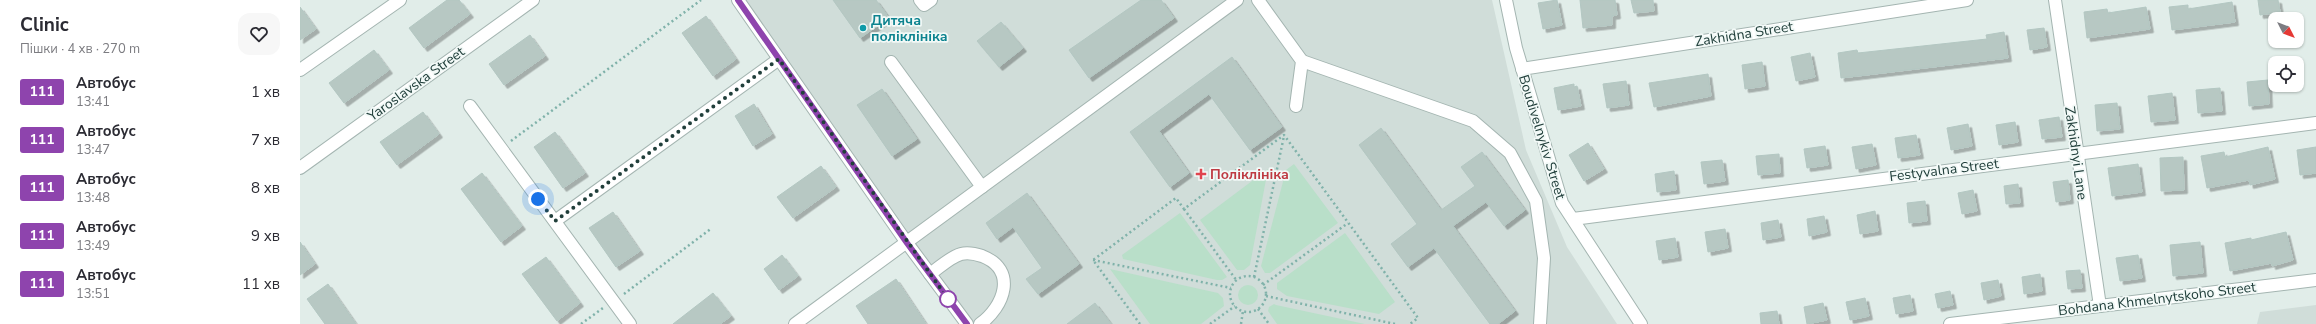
<!DOCTYPE html>
<html lang="uk">
<head>
<meta charset="utf-8">
<style>
	body { margin:0; font-family:"Nunito Sans",sans-serif; background:#f7f7f7; color:#2b2b33; height:100vh; display:flex; flex-direction:column; font-size:15px; white-space:nowrap }
	* { box-sizing:border-box; margin:0 }
	p { font-size:13px; color:#7c7c81 }
	.icon { flex:none; width:22px; height:22px; fill:none; stroke:currentColor; stroke-width:2; stroke-linecap:round; stroke-linejoin:round }
	.map { position:relative; flex:1; overflow:hidden }
	.drawer { display:flex; flex-direction:column; background:#fff; width:300px }
	.drawer>* { flex:none }
	.badge { padding:0 8px; border-radius:3px; font-size:14px; line-height:26px }
	.needle { width:26px; rotate:132deg }
	.tools { position:absolute; left:1968px; top:12px; display:grid; gap:8px }
	.tools a { display:grid; place-items:center; width:36px; height:36px; border-radius:8px; background:#fff; box-shadow:0 1px 3px #0004; font-size:20px }
	.you { position:absolute; width:20px; height:20px; margin:-10px; border:3px solid #fff; border-radius:50%; background:#1a73e8; box-shadow:0 0 0 6px #1a73e833 }
	.map>.badge { position:absolute; translate:-50% -50%; box-shadow:0 0 0 2px #fff }
	.round { display:grid; place-items:center; flex:none; width:42px; height:42px; border-radius:12px; background:#f7f7f7 }
	.head { display:flex; align-items:center; justify-content:space-between; height:68px; padding:0 20px }
	h1 { font-size:19px; font-weight:700; line-height:30px }
	ul { padding:0; list-style:none }
	li { display:flex; align-items:center; gap:12px; height:48px; padding:0 20px }
	li div { flex:1 }
	li b { display:block; font-size:15px }
	li em { font-style:normal }
	li .badge { min-width:44px; font-weight:700; text-align:center }
	main { display:flex; flex:1; min-height:0 }
	.map>svg:first-child { display:block }
	.built { fill:#d0ddd9 }
	.green { fill:#b9dfc9 }
	.building { fill:#b7c8c3; stroke:#b3c7c2; filter:url(#shadow) }
	.lines { fill:none; stroke-linecap:round; stroke-linejoin:round }
	.minor-casing { stroke:#a4b5b1; stroke-width:14 }
	.path { stroke:#80b2aa; stroke-width:2.5; stroke-dasharray:2 3; stroke-linecap:butt }
	.minor { stroke:#fff; stroke-width:12 }
	.line-casing { stroke:#fff; stroke-width:9 }
	.line { stroke:#8e44ad; stroke-width:6 }
	.walk { stroke:#213f3b; stroke-width:4; stroke-dasharray:0 7.2 }
	.culture-dot { fill:#0f9aa8; stroke:#f2f9f7; stroke-width:1.5 }
	.health-dot { fill:#e0444e; stroke:#f2f9f7; stroke-width:1.5 }
	.stop-dot { fill:#fff; stroke:#8e44ad; stroke-width:2 }
	.labels { text-anchor:middle; dominant-baseline:central; stroke-width:3.5; stroke-linejoin:round; paint-order:stroke }
	.culture-label { font-size:14px; font-weight:bold; fill:#0d838f; stroke:#f2f9f7; text-anchor:start }
	.street-label { font-size:14px; fill:#213f3b; stroke:#f2f9f7 }
	.health-label { font-size:14px; font-weight:bold; fill:#be3a42; stroke:#f2f9f7; text-anchor:start }
</style>
</head>
<body>
<main>
<section class="drawer">
<div class="head"><div><h1>Clinic</h1><p>Пішки · 4 хв · 270 m</p></div><a class="round"><svg class="icon" aria-label="heart" viewBox="0 0 24 24"><path d="M12 20l-8-8c-3-5 5-10 8-4 3-6 11-1 8 4z"/></svg></a></div>
<ul>
<li><span class="badge" style="background:#8e44ad;color:#fff">111</span><div><b>Автобус</b><p>13:41</p></div><em>1 хв</em></li>
<li><span class="badge" style="background:#8e44ad;color:#fff">111</span><div><b>Автобус</b><p>13:47</p></div><em>7 хв</em></li>
<li><span class="badge" style="background:#8e44ad;color:#fff">111</span><div><b>Автобус</b><p>13:48</p></div><em>8 хв</em></li>
<li><span class="badge" style="background:#8e44ad;color:#fff">111</span><div><b>Автобус</b><p>13:49</p></div><em>9 хв</em></li>
<li><span class="badge" style="background:#8e44ad;color:#fff">111</span><div><b>Автобус</b><p>13:51</p></div><em>11 хв</em></li>
</ul>
</section>
<div class="map">
<svg width="2016" height="324" viewBox="0 0 2016 324">
	<defs>
		<filter id="shadow"><feDropShadow dx="3.5" dy="3.5" stdDeviation="0" flood-color="#0004"/></filter>
	</defs>
	<rect width="100%" height="100%" fill="#e1ede9"/>
	<g class="built">
		<polygon points="444,0 1192,0 1226,150 1267,247 1317,324 673,324 582,199"/>
		<polygon points="2016,305 2016,324 1957,324 1960,312"/>
	</g>
	<g class="green">
		<polygon points="994,164 1038,223 970,273 965,273 961,266 986,170"/>
		<polygon points="968,169 950,265 944,270 937,270 900,220"/>
		<polygon points="880,213 927,277 922,280 917,280 823,259 822,255"/>
		<polygon points="1045,233 1095,302 1079,314 987,296 977,289 977,283"/>
		<polygon points="810,269 918,293 923,298 924,306 901,324 850,324"/>
		<circle cx="948" cy="295" r="10"/>
		<polygon points="974,304 976,305 1065,324 977,324 968,311 969,307"/>
	</g>
	<g class="building">
		<polygon points="147,0 159,0 170,14 124,48 109,28"/>
		<polygon points="533,0 576,0 589,18 560,38"/>
		<polygon points="841,0 861,0 874,18 789,78 769,50"/>
		<polygon points="1257,0 1262,25 1243,29 1238,3"/>
		<polygon points="1280,0 1315,0 1317,15 1312,16 1312,25 1283,28"/>
		<polygon points="1331,0 1353,0 1354,11 1334,13"/>
		<polygon points="1958,0 1978,0 1980,12 1960,15"/>
		<polygon points="1932,2 1935,22 1872,30 1869,7 1888,5 1888,9"/>
		<polygon points="0,7 16,29 0,40"/>
		<polygon points="1846,7 1850,29 1787,38 1784,12 1807,9 1808,13"/>
		<polygon points="406,16 436,59 413,76 382,33"/>
		<polygon points="701,22 723,48 699,67 677,41"/>
		<polygon points="1744,28 1747,47 1730,50 1727,30"/>
		<polygon points="1704,32 1708,58 1541,78 1538,53 1557,50 1558,53 1687,39 1686,35"/>
		<polygon points="230,35 245,56 204,85 189,64"/>
		<polygon points="74,50 89,70 44,103 29,83"/>
		<polygon points="1510,53 1515,77 1496,81 1491,57"/>
		<polygon points="932,57 982,127 950,150 909,94 859,131 889,173 870,187 830,132"/>
		<polygon points="1462,62 1465,86 1445,89 1442,65"/>
		<polygon points="1408,74 1411,96 1354,107 1349,83"/>
		<polygon points="1968,80 1969,104 1949,106 1947,82"/>
		<polygon points="1326,81 1329,105 1307,108 1303,84"/>
		<polygon points="1274,84 1274,87 1277,86 1281,106 1258,110 1254,88"/>
		<polygon points="1920,88 1922,111 1898,113 1896,90"/>
		<polygon points="582,89 617,139 592,156 557,105"/>
		<polygon points="1872,93 1875,120 1851,122 1848,96"/>
		<polygon points="1817,103 1820,129 1797,131 1795,105"/>
		<polygon points="454,104 472,134 453,146 435,116"/>
		<polygon points="123,112 139,134 97,165 80,142"/>
		<polygon points="1759,117 1762,137 1742,139 1739,120"/>
		<polygon points="1715,122 1718,142 1699,145 1696,125"/>
		<polygon points="1668,124 1672,146 1651,150 1647,128"/>
		<polygon points="1081,128 1141,210 1175,186 1161,167 1182,152 1225,210 1204,226 1186,202 1153,226 1215,311 1198,324 1190,324 1134,248 1108,267 1091,244 1117,224 1059,145"/>
		<polygon points="255,132 285,173 263,188 234,147"/>
		<polygon points="1616,135 1620,155 1598,158 1595,138"/>
		<polygon points="1288,143 1304,169 1284,181 1269,155"/>
		<polygon points="1572,144 1576,165 1556,169 1552,147"/>
		<polygon points="1525,146 1528,165 1507,168 1504,149"/>
		<polygon points="1968,147 1975,179 1950,185 1949,180 1907,188 1901,156 1924,152 1925,157"/>
		<polygon points="2016,147 2016,173 2000,175 1997,150"/>
		<polygon points="1479,154 1480,173 1458,175 1456,156"/>
		<polygon points="1883,157 1884,190 1861,191 1860,158"/>
		<polygon points="1422,160 1425,181 1404,184 1401,162"/>
		<polygon points="1838,164 1842,192 1812,196 1808,168"/>
		<polygon points="521,166 536,187 493,218 477,197"/>
		<polygon points="1374,171 1376,190 1357,192 1355,174"/>
		<polygon points="182,173 222,226 201,242 161,189"/>
		<polygon points="1768,180 1770,200 1756,202 1753,182"/>
		<polygon points="1718,184 1720,203 1706,204 1704,186"/>
		<polygon points="1673,190 1677,211 1662,214 1658,193"/>
		<polygon points="727,193 779,264 738,294 726,279 742,268 713,227 697,239 686,223"/>
		<polygon points="1625,201 1627,221 1609,223 1607,203"/>
		<polygon points="1575,211 1578,231 1560,234 1557,215"/>
		<polygon points="313,212 340,251 316,267 289,228"/>
		<polygon points="1524,216 1527,232 1509,236 1507,219"/>
		<polygon points="1478,220 1481,237 1463,240 1461,223"/>
		<polygon points="1425,229 1428,248 1408,252 1405,232"/>
		<polygon points="1986,232 1993,260 1972,266 1972,263 1930,271 1925,243 1951,238 1951,240"/>
		<polygon points="1375,238 1378,257 1359,260 1356,241"/>
		<polygon points="0,242 15,264 0,275"/>
		<polygon points="1900,242 1903,273 1873,276 1870,245"/>
		<polygon points="482,255 498,276 479,290 464,269"/>
		<polygon points="1838,255 1842,278 1820,281 1816,258"/>
		<polygon points="246,257 280,303 257,321 222,274"/>
		<polygon points="1780,270 1782,288 1768,289 1766,271"/>
		<polygon points="1740,274 1742,291 1724,294 1722,277"/>
		<polygon points="596,279 626,324 568,324 556,306"/>
		<polygon points="1698,280 1701,296 1684,300 1681,283"/>
		<polygon points="28,284 56,324 25,324 7,299"/>
		<polygon points="1650,291 1653,305 1638,308 1635,294"/>
		<polygon points="413,293 431,316 420,324 373,324"/>
		<polygon points="1610,295 1613,311 1596,314 1593,298"/>
		<polygon points="1565,298 1569,316 1550,320 1546,302"/>
		<polygon points="795,303 811,324 767,324"/>
		<polygon points="1523,303 1527,320 1507,324 1504,307"/>
		<polygon points="1477,311 1479,324 1461,324 1460,313"/>
	</g>
	<g class="lines">
		<defs>
			<g id="minor">
				<polyline points="438,0 607,243 667,324"/>
				<polyline points="620,0 624,5 631,0"/>
				<polyline points="958,0 1002,61 996,106"/>
				<polyline points="1206,0 1216,48 1262,203 1341,324"/>
				<polyline points="1755,0 1800,306"/>
				<polyline points="1002,61 1173,121 1210,153 1236,201 1244,258 1240,324"/>
				<polyline points="591,62 682,187"/>
				<polyline points="1222,69 1667,0"/>
				<polyline points="0,70 100,0"/>
				<polyline points="170,106 330,324"/>
				<polyline points="0,168 233,0"/>
				<polyline points="1273,219 2016,123"/>
				<polyline points="255,221 479,59"/>
				<path d="M630 274C639 268 650 257 661 254 668 252 676 254 682 256 718 270 704 307 680 324"/>
				<polyline points="495,324 937,0"/>
				<polyline points="1650,324 2016,280"/>
			</g>
		</defs>
		<use href="#minor" class="minor-casing"/>
		<g class="path">
			<polyline points="211,141 401,0"/>
			<polyline points="884,209 937,281"/>
			<polyline points="793,260 931,288"/>
			<circle cx="948" cy="294" r="18"/>
			<polyline points="954,277 984,136"/>
			<polyline points="963,285 1048,223"/>
			<polyline points="324,294 412,228"/>
			<polyline points="966,296 1095,324"/>
			<polyline points="958,309 969,324"/>
			<polyline points="281,324 303,308"/>
			<polyline points="840,324 793,260 876,198 884,209 984,135 1118,318 1110,324"/>
			<polyline points="910,324 935,306"/>
			<polyline points="941,324 943,311"/>
		</g>
		<use href="#minor" class="minor"/>
	</g>
	<g class="lines">
		<defs>
			<polyline id="line" points="438,0 607,243 667,324"/>
		</defs>
		<use href="#line" class="line-casing"/>
		<use href="#line" class="line"/>
		<polyline class="walk" points="238,199 255,221 479,59 648,299"/>
	</g>
	<circle class="culture-dot" cx="563" cy="28" r="4"/>
	<path class="health-dot" d="M899 168h4v4h4v4h-4v4h-4v-4h-4v-4h4z"/>
	<circle class="stop-dot" cx="648" cy="299" r="8"/>
	<g class="labels">
		<g class="culture-label">
			<text x="571" y="20">Дитяча<tspan x="571" dy="16">поліклініка</tspan></text>
		</g>
		<g class="street-label">
			<text transform="translate(1444 34) rotate(-9)">Zakhidna Street</text>
			<text transform="translate(116 84) rotate(-36)">Yaroslavska Street</text>
			<text transform="translate(1242 137) rotate(73)">Boudivelnykiv Street</text>
			<text transform="translate(1776 153) rotate(82)">Zakhidnyi Lane</text>
			<text transform="translate(1644 170) rotate(-7)">Festyvalna Street</text>
			<text transform="translate(1857 299) rotate(-7)">Bohdana Khmelnytskoho Street</text>
		</g>
		<g class="health-label">
			<text x="910" y="174">Поліклініка</text>
		</g>
	</g>
</svg>
<div class="tools">
<a><svg class="needle" viewBox="-14 -14 28 28"><path d="M0-13l5 13h-10z" fill="#e53935"/><path d="M0 13l5-13h-10z" fill="#7c7c81"/></svg></a>
<a><svg class="icon" aria-label="locate" viewBox="0 0 24 24"><circle cx="12" cy="12" r="6"/><path d="M12 2v4M12 18v4M2 12h4M18 12h4"/></svg></a>
</div>
<div class="you" style="left:238px;top:199px"></div>
</div>
</main>
</body>
</html>
